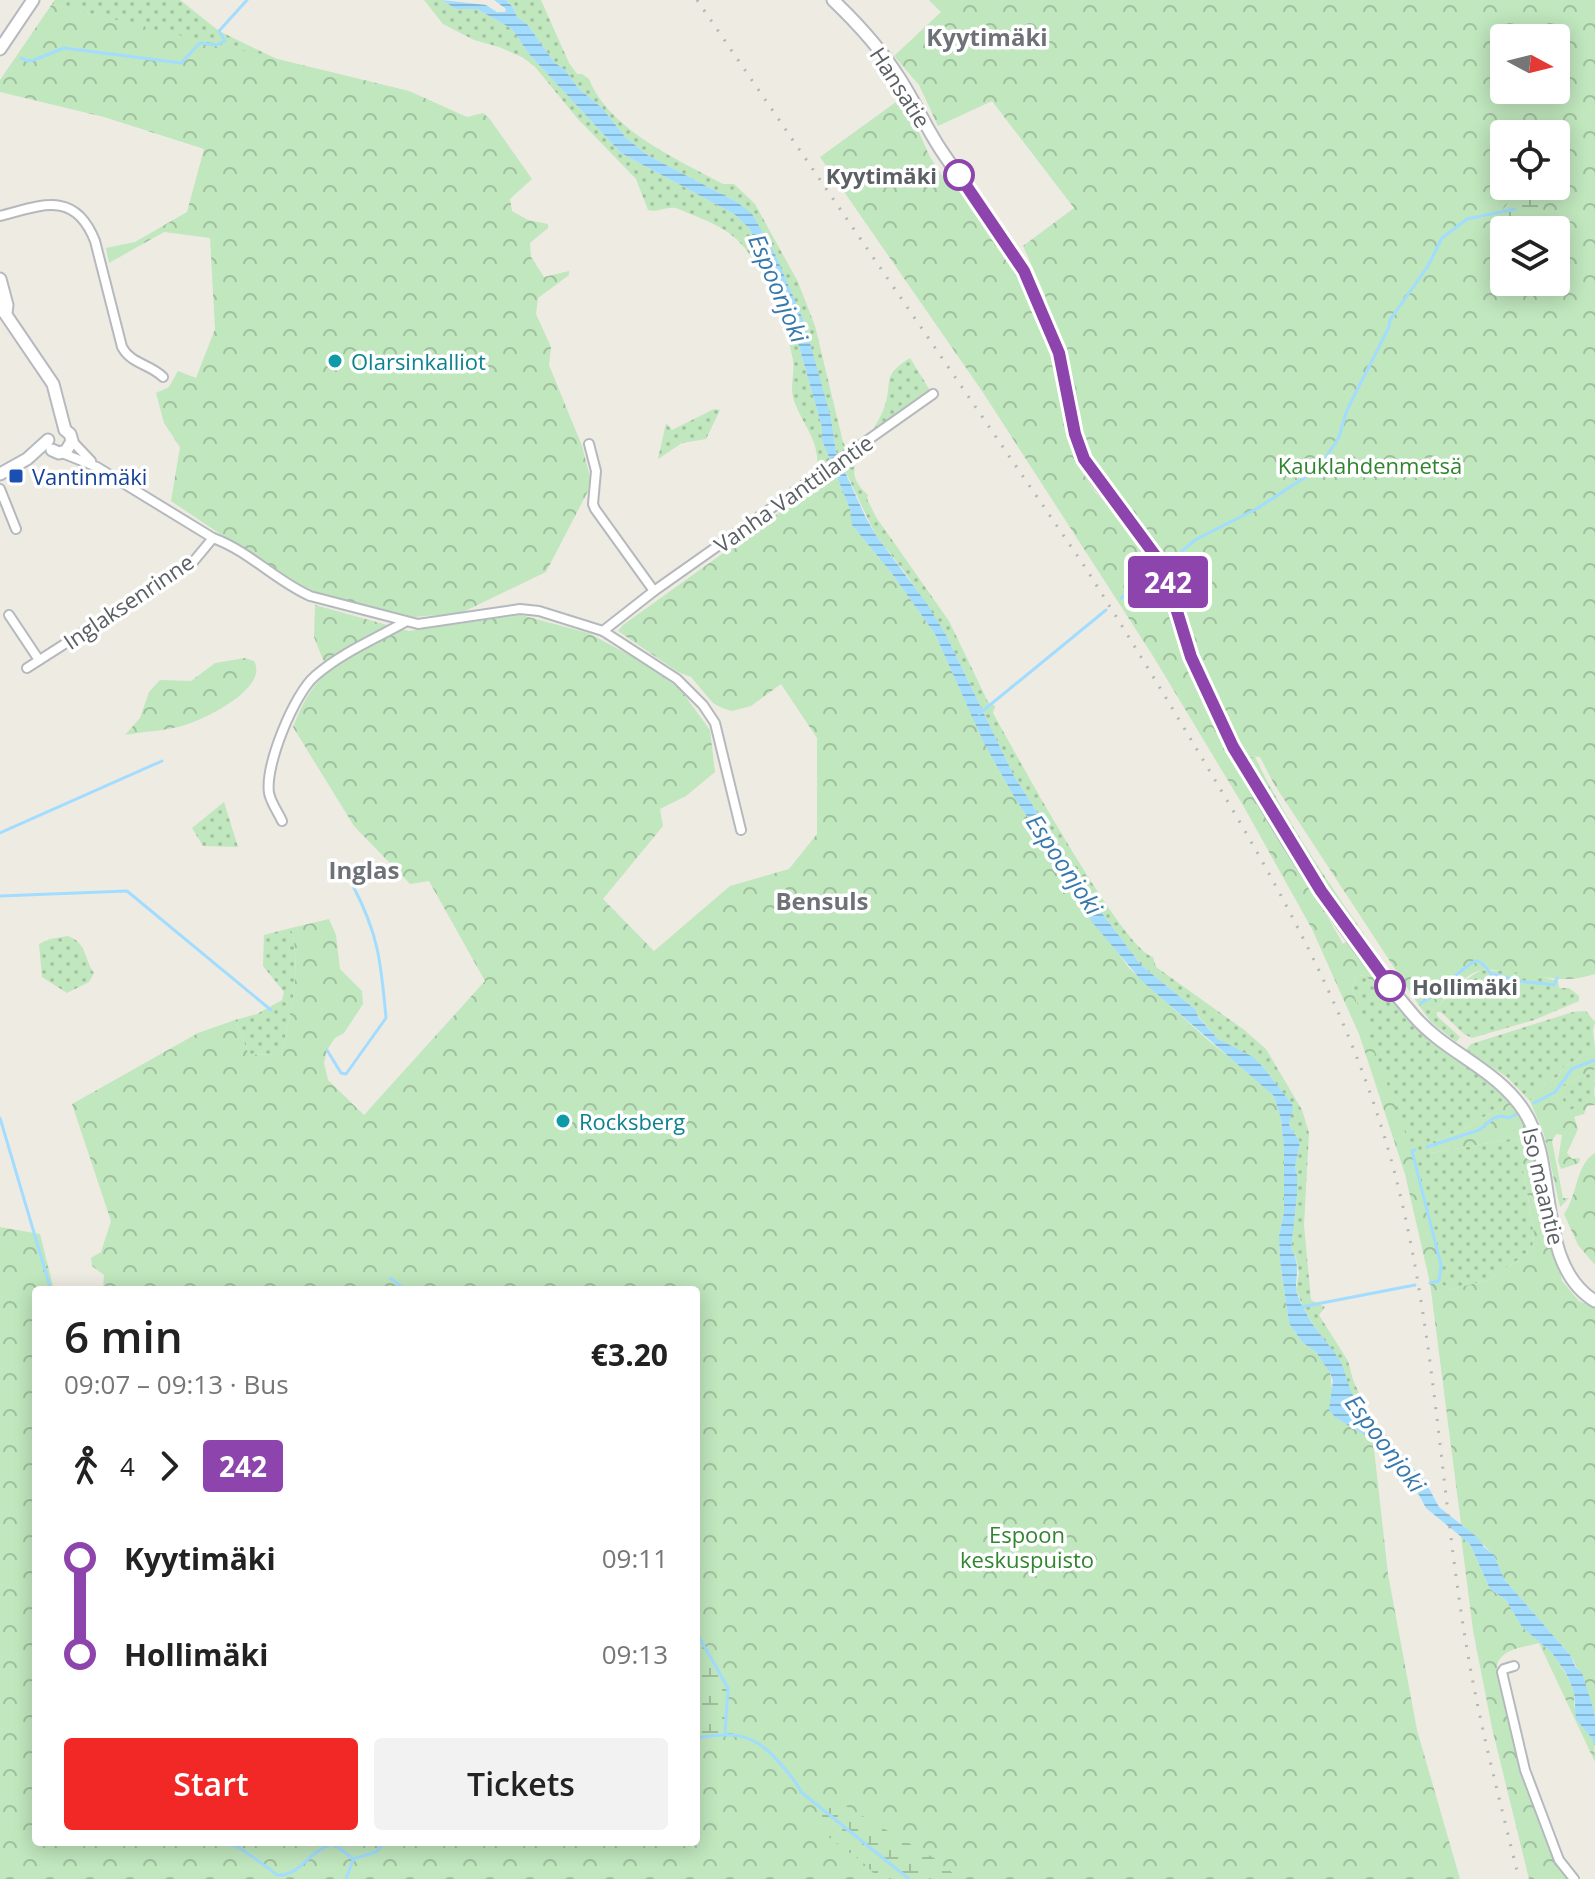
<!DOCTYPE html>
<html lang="en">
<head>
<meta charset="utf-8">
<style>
	body { margin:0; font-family:"Open Sans",sans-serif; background:#f2f2f2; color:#222; height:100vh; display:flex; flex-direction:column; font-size:30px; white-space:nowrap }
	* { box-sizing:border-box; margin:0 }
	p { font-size:26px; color:#767676 }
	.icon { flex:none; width:44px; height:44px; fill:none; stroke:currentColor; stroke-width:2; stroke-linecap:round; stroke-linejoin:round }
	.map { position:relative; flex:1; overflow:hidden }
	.panel { position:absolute; left:32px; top:1286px; width:668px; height:560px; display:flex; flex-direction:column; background:#fff; border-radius:8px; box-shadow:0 4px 20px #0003 }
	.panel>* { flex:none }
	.badge { padding:0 16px; border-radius:6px; font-size:28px; line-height:52px }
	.needle { width:52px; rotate:97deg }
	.controls { position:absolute; left:1490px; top:24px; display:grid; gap:16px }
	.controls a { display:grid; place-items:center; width:80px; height:80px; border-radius:8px; background:#fff; box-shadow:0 4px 20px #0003; font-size:40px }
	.map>.badge { position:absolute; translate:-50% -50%; box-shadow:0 0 0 4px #fff }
	.legs { display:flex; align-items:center; gap:12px; height:88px; padding:0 32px; font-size:26px }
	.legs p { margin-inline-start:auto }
	.overview { display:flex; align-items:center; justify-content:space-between; height:136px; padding:0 32px }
	h1 { font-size:44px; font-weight:600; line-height:60px }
	.action { display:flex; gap:16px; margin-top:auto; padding:16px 32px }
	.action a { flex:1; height:92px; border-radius:8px; background:#f12826; color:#fff; font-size:32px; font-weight:600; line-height:92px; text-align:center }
	.action a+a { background:#f2f2f2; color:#222 }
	ul { padding:0 32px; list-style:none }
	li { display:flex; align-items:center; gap:28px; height:96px; font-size:30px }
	li i { display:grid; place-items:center; width:12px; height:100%; margin:0 10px; background:currentColor }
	li i::after { content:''; width:20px; height:20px; margin:-10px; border:6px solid; border-radius:50%; background:#fff }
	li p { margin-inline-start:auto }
	li:first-child i { background:linear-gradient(#0000 50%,currentColor 0) }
	li:last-child i { background:linear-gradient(currentColor 50%,#0000 0) }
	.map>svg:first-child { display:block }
	.grass { fill:url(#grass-dots) }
	.forest { fill:url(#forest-crowns); fill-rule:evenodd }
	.wetland { fill:url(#wetland-marsh) }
	.water { fill:url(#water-rules) }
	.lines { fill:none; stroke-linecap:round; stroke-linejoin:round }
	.stream { stroke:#a2ddff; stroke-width:3 }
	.street-casing { stroke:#b5b9be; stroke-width:12 }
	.secondary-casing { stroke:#b6bac0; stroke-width:15 }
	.street { stroke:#fff; stroke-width:8 }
	.secondary { stroke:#fff; stroke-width:11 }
	.rail { stroke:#b4b5b5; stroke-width:3; stroke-dasharray:2 10; stroke-linecap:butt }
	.line-1-casing { stroke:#fff; stroke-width:18 }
	.line-1 { stroke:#8e44ad; stroke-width:12 }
	.stop-1-dot { fill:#fff; stroke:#8e44ad; stroke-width:4 }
	.culture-dot { fill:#0f9aa8; stroke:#fff; stroke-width:3 }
	.transit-dot { fill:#1a4fb4; stroke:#fff; stroke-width:3 }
	.labels { text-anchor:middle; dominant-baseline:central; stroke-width:7; stroke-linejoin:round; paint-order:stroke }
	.street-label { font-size:22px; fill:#5b6064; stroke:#fff }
	.stop-label { font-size:22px; font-weight:bold; fill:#5b6064; stroke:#fff; text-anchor:end }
	.culture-label { font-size:22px; fill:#0d838f; stroke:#fff; text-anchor:start }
	.park-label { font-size:22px; fill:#328530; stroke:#fff }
	.transit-label { font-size:22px; fill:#164399; stroke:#fff; text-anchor:start }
	.neighbourhood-label { font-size:24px; font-weight:bold; fill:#6c7276; stroke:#fff }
	.water-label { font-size:24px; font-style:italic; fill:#3879ad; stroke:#fff }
</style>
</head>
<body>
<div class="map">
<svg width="1595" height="1879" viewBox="0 0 1595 1879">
	<defs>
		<pattern id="grass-dots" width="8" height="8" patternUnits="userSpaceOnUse" patternTransform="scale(2)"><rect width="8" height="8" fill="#c0e7be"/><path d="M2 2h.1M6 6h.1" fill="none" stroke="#9fbf9e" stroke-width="1.8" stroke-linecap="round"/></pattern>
		<pattern id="forest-crowns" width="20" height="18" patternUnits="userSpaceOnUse" patternTransform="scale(2)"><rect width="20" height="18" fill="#c0e7be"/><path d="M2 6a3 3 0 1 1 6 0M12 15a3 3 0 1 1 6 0" fill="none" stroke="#9fbf9e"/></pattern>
		<pattern id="wetland-marsh" width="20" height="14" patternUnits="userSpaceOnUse" patternTransform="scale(2)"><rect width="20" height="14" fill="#c0e7be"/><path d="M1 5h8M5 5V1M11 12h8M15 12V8" fill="none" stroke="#9fbf9e"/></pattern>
		<pattern id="water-rules" width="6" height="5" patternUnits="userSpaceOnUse" patternTransform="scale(2)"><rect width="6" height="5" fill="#a2ddff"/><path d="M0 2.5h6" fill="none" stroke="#87b7d2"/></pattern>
	</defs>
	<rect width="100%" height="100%" fill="#eeebe2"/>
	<g class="grass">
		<polygon points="55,0 180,0 219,31 283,62 52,4"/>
		<path d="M424 0H442L456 9H477L512 29 529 54 621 153 734 214 749 228 783 300 794 329 822 427V440L850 509 856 532C971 705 1081 881 1178 1065L818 485 826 479 817 465C820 440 799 420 793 397 790 384 795 373 793 360 786 322 760 252 726 231 711 221 692 215 676 208 666 206 657 213 648 210L636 179 577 118 536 68 524 58 499 47 474 40 443 24Z"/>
		<path d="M506 0H541L569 63 577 74H582L589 79C609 130 679 160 723 184H734L755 204 798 282 815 326 843 442 849 453 841 459 836 452 831 418 775 254 737 202 649 156 626 138 602 108 578 88 565 70 554 62 527 24 517 17 513 6Z"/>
		<path d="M910 358 931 392 871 435C875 425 881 417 885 406 893 380 881 376 910 358Z"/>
		<polygon points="714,409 720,410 706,439 682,443 658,459 666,423 672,430"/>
		<path d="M859 451C852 471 851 480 868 495L867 499 876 517 949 621 988 702 995 706 993 713C1014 751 1122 949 1153 957L1156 967 1243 1029 1266 1049 1302 1110 1309 1133 1304 1225 1311 1300 1325 1307 1319 1315 1348 1361 1353 1380 1370 1417 1354 1397 1346 1384 1342 1368 1305 1312 1296 1289 1299 1273 1296 1258 1291 1249 1297 1195V1175L1295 1167 1300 1142 1289 1125 1292 1104 1263 1067 1253 1058 1218 1039 1198 1016 1196 1010 1141 965 1101 912 1014 776 946 635 906 574 875 534 842 464Z"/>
		<path d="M1246 756 1255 757C1292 833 1343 903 1390 972L1378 962 1335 904Z"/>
		<polygon points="224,802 238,847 203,846 192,828"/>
		<path d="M291 928C302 968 291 1014 281 1054L249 1055 235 1020 257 1014 282 1000 284 992 263 966 264 935Z"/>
		<path d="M68 936C87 943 84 959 94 973L89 982 67 993 42 977 39 944 50 939Z"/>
		<polygon points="1481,970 1522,972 1558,981 1559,988 1569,988 1579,996 1579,1001 1534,1020 1472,1038 1464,1034 1441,1012 1437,1012 1437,1016 1460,1037 1456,1042 1431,1022 1418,1004 1434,1010 1462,982"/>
		<path d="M1356 975C1383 975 1396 1004 1412 1022 1440 1054 1483 1069 1511 1101L1457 1133 1429 1143 1431 1153 1518 1138 1534 1235 1532 1250 1489 1280 1448 1290 1439 1281 1441 1265 1420 1177 1352 990Z"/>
		<polygon points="1586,1011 1595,1022 1593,1030 1595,1049 1562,1068 1559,1076 1540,1087 1530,1101 1507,1077 1466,1050 1471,1044 1573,1012"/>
		<polygon points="1595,1069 1594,1098 1567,1113 1559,1087"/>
	</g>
	<g class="forest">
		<path d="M929 0H1595V974C1558 986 1538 973 1501 971 1496 970 1488 969 1482 970 1464 973 1447 998 1434 1010L1418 1004 1274 784 1260 757 1246 756 1217 704 1187 631 1179 596 1164 556 1094 470 1080 436 1045 295 1023 246 1074 208 992 101 938 126 919 85 894 56 941 12ZM1504 38H1556V90H1504ZM1504 134H1556V186H1504ZM1504 230H1556V282H1504Z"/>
		<polygon points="52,4 409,91 467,117 483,113 489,118 532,179 510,199 512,211 528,220 548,224 548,228 530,243 531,257 544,277 569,271 569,275 538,298 536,314 551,347 549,365 582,446 590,477 588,491 546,572 461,613 414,617 311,592 296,585 171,501 180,447 164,423 156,393 169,387 178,371 196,378 215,329 210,238 164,232 109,263 106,248 135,242 187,212 204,149 104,117 0,92 0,80"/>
		<polygon points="903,97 930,157 943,177 959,190 1011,261 1062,382 1074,459 1095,492 1132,530 1144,548 1159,581 1187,658 1321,899 1320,903 1343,944 1347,941 1365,958 1386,988 1362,975 1356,975 1352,990 1412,1151 1441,1265 1439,1281 1448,1290 1489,1280 1532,1250 1534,1234 1518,1138 1431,1153 1429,1143 1457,1133 1511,1101 1520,1112 1529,1133 1562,1281 1579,1301 1595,1307 1595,1718 1583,1678 1571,1656 1504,1579 1494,1555 1461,1524 1430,1283 1405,1174 1359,1034 1312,929 1244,807 1153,656 982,391 820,157"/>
		<path d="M836 472 838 484 850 509 852 525 890 571 935 634 984 743 1038 835 1043 840 1049 856 1129 968 1209 1041 1253 1076 1274 1096 1281 1119 1284 1148V1212L1279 1236 1280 1261 1289 1323 1302 1342 1316 1352 1330 1373 1336 1418 1373 1440 1388 1574 1417 1730 1460 1879H0V1227L40 1234 54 1290H36V1842H696V1290H103L104 1275 92 1266 91 1258 101 1252 111 1221 72 1104 198 1033 235 1020 249 1055 281 1054C291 1014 302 968 291 928L329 919 336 935 340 969 362 991 363 1004 344 1033 335 1038 327 1050 324 1063 328 1080 364 1115 485 981 429 881 410 884 354 826 293 727C302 705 310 687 328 672L314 637 315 605 409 631 521 615 588 633 643 662 680 689 710 730 715 772 686 796 660 809 663 826 603 899 654 951 730 886 789 869 817 834V738L781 684 751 706 732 711 722 708 713 703 691 677 678 672 618 631 623 625Z"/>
		<path d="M245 658 254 661C269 687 209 717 188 724 169 731 146 731 125 735L140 718 149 692 160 680 191 681 215 663Z"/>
		<polygon points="1595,1049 1595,1069 1559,1087 1567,1112 1595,1096 1595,1105 1587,1106 1584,1114 1574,1117 1578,1129 1567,1153 1572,1159 1580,1158 1579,1163 1561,1169 1558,1161 1562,1135 1556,1134 1552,1141 1563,1198 1569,1198 1560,1207 1544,1134 1530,1101 1540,1087 1559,1076 1562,1068"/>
		<path d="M1595 1153V1265L1578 1245 1564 1214C1578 1195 1575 1165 1595 1153Z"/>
		<path d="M1461 1536 1470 1544 1490 1589 1506 1600 1522 1627 1552 1653 1566 1674 1574 1692V1706L1594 1742 1595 1762 1539 1643C1523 1648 1502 1648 1497 1665L1523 1771 1571 1879H1529L1492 1728 1473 1630Z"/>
	</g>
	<g class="wetland">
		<polygon points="1522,186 1558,229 1567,267 1556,272 1556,230 1504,230 1504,272 1492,264 1495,219"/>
		<polygon points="696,1632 728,1688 725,1733 696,1738"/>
		<path d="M832 1798 934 1858 960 1879H879C872 1872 865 1863 856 1857 836 1842 815 1834 817 1805L824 1799Z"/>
	</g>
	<path class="water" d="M442 0 486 5 497 12H505L506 9 494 0H506L513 7 517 17 527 24 554 62 565 70 578 88 602 108 626 138 649 156 737 202 752 214 775 254 804 322 831 418 836 452 865 516 875 534 927 604 946 635 1014 776 1101 912 1141 965 1196 1010 1198 1017 1218 1039 1253 1057 1263 1067 1292 1104 1293 1108 1289 1125 1300 1142 1295 1167 1297 1175V1195L1291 1249C1299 1262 1297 1271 1296 1285 1295 1292 1301 1303 1304 1309 1313 1329 1330 1344 1340 1361 1346 1372 1347 1385 1354 1397L1426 1483 1439 1507 1477 1537 1484 1547 1494 1555 1504 1579 1571 1656 1575 1666 1582 1673 1592 1705 1595 1718V1746L1591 1737 1576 1719 1574 1692 1566 1673 1552 1653 1522 1627 1506 1600 1490 1589 1470 1544 1426 1508 1419 1495 1373 1440 1336 1418 1329 1410 1333 1381 1330 1373 1316 1352 1302 1342 1289 1323 1280 1261 1279 1236 1284 1212V1148L1281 1119 1274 1096 1141 980 1093 923 1049 856 1043 840 1015 798 984 743 935 634 890 571 852 525 850 509 822 440V427L794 329 783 300 749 228 734 214 621 153 529 54 512 29 477 9H456Z"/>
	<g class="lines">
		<g class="stream">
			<polyline points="21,58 28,61 34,60 64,48 181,63 200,43 217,45 225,41 219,31 247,0"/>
			<polyline points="1182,551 1195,540 1258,508 1319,468 1339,437 1347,410 1389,327 1390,320 1428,266 1442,238 1467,219 1515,209"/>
			<polyline points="1121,598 1152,574"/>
			<polyline points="979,714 1106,610"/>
			<polyline points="0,833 162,761"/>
			<polyline points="0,896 127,891 271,1010"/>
			<path d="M1421 1003C1434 998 1469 960 1477 961 1483 962 1487 969 1491 974 1503 975 1514 981 1525 982 1535 983 1544 983 1554 985L1557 978"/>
			<path d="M327 1050 341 1073 346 1074 386 1018C381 964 379 935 353 886"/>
			<polyline points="1534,1103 1555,1092 1572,1069 1595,1060"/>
			<polyline points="0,1118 51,1290"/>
			<polyline points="1427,1147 1479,1130 1494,1118 1501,1116 1509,1118 1520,1112"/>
			<polyline points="1415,1150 1412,1151 1441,1265 1439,1281 1430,1283"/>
			<polyline points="390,1278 406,1290"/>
			<polyline points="1301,1307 1415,1285"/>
			<polyline points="696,1632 728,1688 725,1733"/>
			<path d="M696 1738C732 1732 753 1732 778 1761 787 1772 795 1779 801 1792L909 1879"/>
			<path d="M218 1842C225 1845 231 1844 238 1847 242 1849 274 1872 277 1875 299 1877 308 1852 328 1846"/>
			<polyline points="334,1846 338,1847 353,1859 376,1852 385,1842"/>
			<polyline points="346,1879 353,1860"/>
		</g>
		<defs>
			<g id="street">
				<path d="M0 216C42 205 75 190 95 241L122 347C131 364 150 364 163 377"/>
				<polyline points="72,441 91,461"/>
				<polyline points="589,444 596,471 593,504 595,509 654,591"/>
				<path d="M62 453 97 467 213 538C249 551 276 581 310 596L418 624 520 609 539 611 603 631 677 679 703 705 715 723 741 830"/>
				<polyline points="0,489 16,529"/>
				<polyline points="9,615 39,660"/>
				<polyline points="603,631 654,591 933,394"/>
				<polyline points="27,668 193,562 213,538"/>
				<path d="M282 821C278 812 271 803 269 793 265 765 294 694 315 676 341 653 375 639 405 622"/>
				<polyline points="1514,1666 1504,1669 1502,1672 1525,1770 1559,1860 1574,1879"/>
			</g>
			<g id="secondary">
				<path d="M833 0C857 23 880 48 898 76 914 100 925 126 941 150 980 208 1023 261 1049 327 1058 349 1065 371 1069 394 1072 412 1073 430 1079 447 1095 491 1137 519 1158 561 1169 582 1172 604 1180 626 1194 668 1212 708 1233 747 1284 840 1344 935 1414 1016 1446 1053 1497 1069 1524 1111 1559 1165 1535 1265 1595 1301"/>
				<polyline points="0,49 33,0"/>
				<polyline points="0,279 7,305 6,313"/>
				<polyline points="0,306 53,384 65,430 70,434 72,441 66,451 59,453 52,450"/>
				<polyline points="0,474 27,459 48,440"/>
			</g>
		</defs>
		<use href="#street" class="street-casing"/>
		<use href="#secondary" class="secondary-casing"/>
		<use href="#street" class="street"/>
		<use href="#secondary" class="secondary"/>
		<path class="rail" d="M697 0 1083 564C1127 633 1170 704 1212 775 1288 902 1359 1033 1396 1178 1434 1327 1440 1480 1464 1631 1477 1715 1499 1797 1519 1879"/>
	</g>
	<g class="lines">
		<defs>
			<polyline id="line-1" points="959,175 1024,271 1059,353 1075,434 1084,459 1157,558 1168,582 1191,657 1233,747 1321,891 1390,986"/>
		</defs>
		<use href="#line-1" class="line-1-casing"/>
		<use href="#line-1" class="line-1"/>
	</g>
	<g class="stop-1-dot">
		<circle cx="959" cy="175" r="14"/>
		<circle cx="1390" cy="986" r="14"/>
	</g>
	<g class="culture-dot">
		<circle cx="335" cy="361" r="8"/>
		<circle cx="563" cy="1121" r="8"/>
	</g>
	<rect class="transit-dot" x="8" y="468" width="16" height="16" rx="4"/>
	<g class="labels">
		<g class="street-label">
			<text transform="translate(901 87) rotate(57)">Hansatie</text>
			<text transform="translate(793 493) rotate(-35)">Vanha Vanttilantie</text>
			<text transform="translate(128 601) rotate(-34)">Inglaksenrinne</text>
			<text transform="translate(1544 1186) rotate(77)">Iso maantie</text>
		</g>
		<g class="stop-label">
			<text x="937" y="175">Kyytimäki</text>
			<text x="1412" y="986" text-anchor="start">Hollimäki</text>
		</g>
		<g class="culture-label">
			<text x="351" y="361">Olarsinkalliot</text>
			<text x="579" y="1121">Rocksberg</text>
		</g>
		<g class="park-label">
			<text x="1370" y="465">Kauklahdenmetsä</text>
			<text x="1027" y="1534">Espoon<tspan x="1027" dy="25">keskuspuisto</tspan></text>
		</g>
		<g class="transit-label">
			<text x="32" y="476">Vantinmäki</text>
		</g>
		<g class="neighbourhood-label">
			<text x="987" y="36">Kyytimäki</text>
			<text x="364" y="869">Inglas</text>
			<text x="822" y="900">Bensuls</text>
		</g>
		<g class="water-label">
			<text transform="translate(779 288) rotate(67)">Espoonjoki</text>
			<text transform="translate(1065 864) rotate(56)">Espoonjoki</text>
			<text transform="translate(1386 1443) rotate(53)">Espoonjoki</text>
		</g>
	</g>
</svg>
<div class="controls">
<a><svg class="needle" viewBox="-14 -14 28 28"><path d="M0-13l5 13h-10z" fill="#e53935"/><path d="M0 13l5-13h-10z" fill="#767676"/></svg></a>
<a><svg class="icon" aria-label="locate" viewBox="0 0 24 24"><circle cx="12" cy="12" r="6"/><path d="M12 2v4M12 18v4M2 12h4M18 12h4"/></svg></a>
<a><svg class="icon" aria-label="layers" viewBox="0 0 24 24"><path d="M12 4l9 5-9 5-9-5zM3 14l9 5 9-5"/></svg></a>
</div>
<b class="badge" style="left:1168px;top:582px;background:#8e44ad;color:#fff">242</b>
<section class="panel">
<div class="overview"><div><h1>6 min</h1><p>09:07 – 09:13 · Bus</p></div><b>€3.20</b></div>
<div class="legs"><svg class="icon" aria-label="walk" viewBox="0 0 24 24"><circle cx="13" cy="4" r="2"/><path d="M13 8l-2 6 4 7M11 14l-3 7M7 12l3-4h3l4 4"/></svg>4<svg class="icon" aria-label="forward" viewBox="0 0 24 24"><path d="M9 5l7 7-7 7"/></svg><b class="badge" style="background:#8e44ad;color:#fff">242</b></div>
<ul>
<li><i style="color:#8e44ad"></i><b>Kyytimäki</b><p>09:11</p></li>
<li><i style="color:#8e44ad"></i><b>Hollimäki</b><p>09:13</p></li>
</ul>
<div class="action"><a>Start</a><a>Tickets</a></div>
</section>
</div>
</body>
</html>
